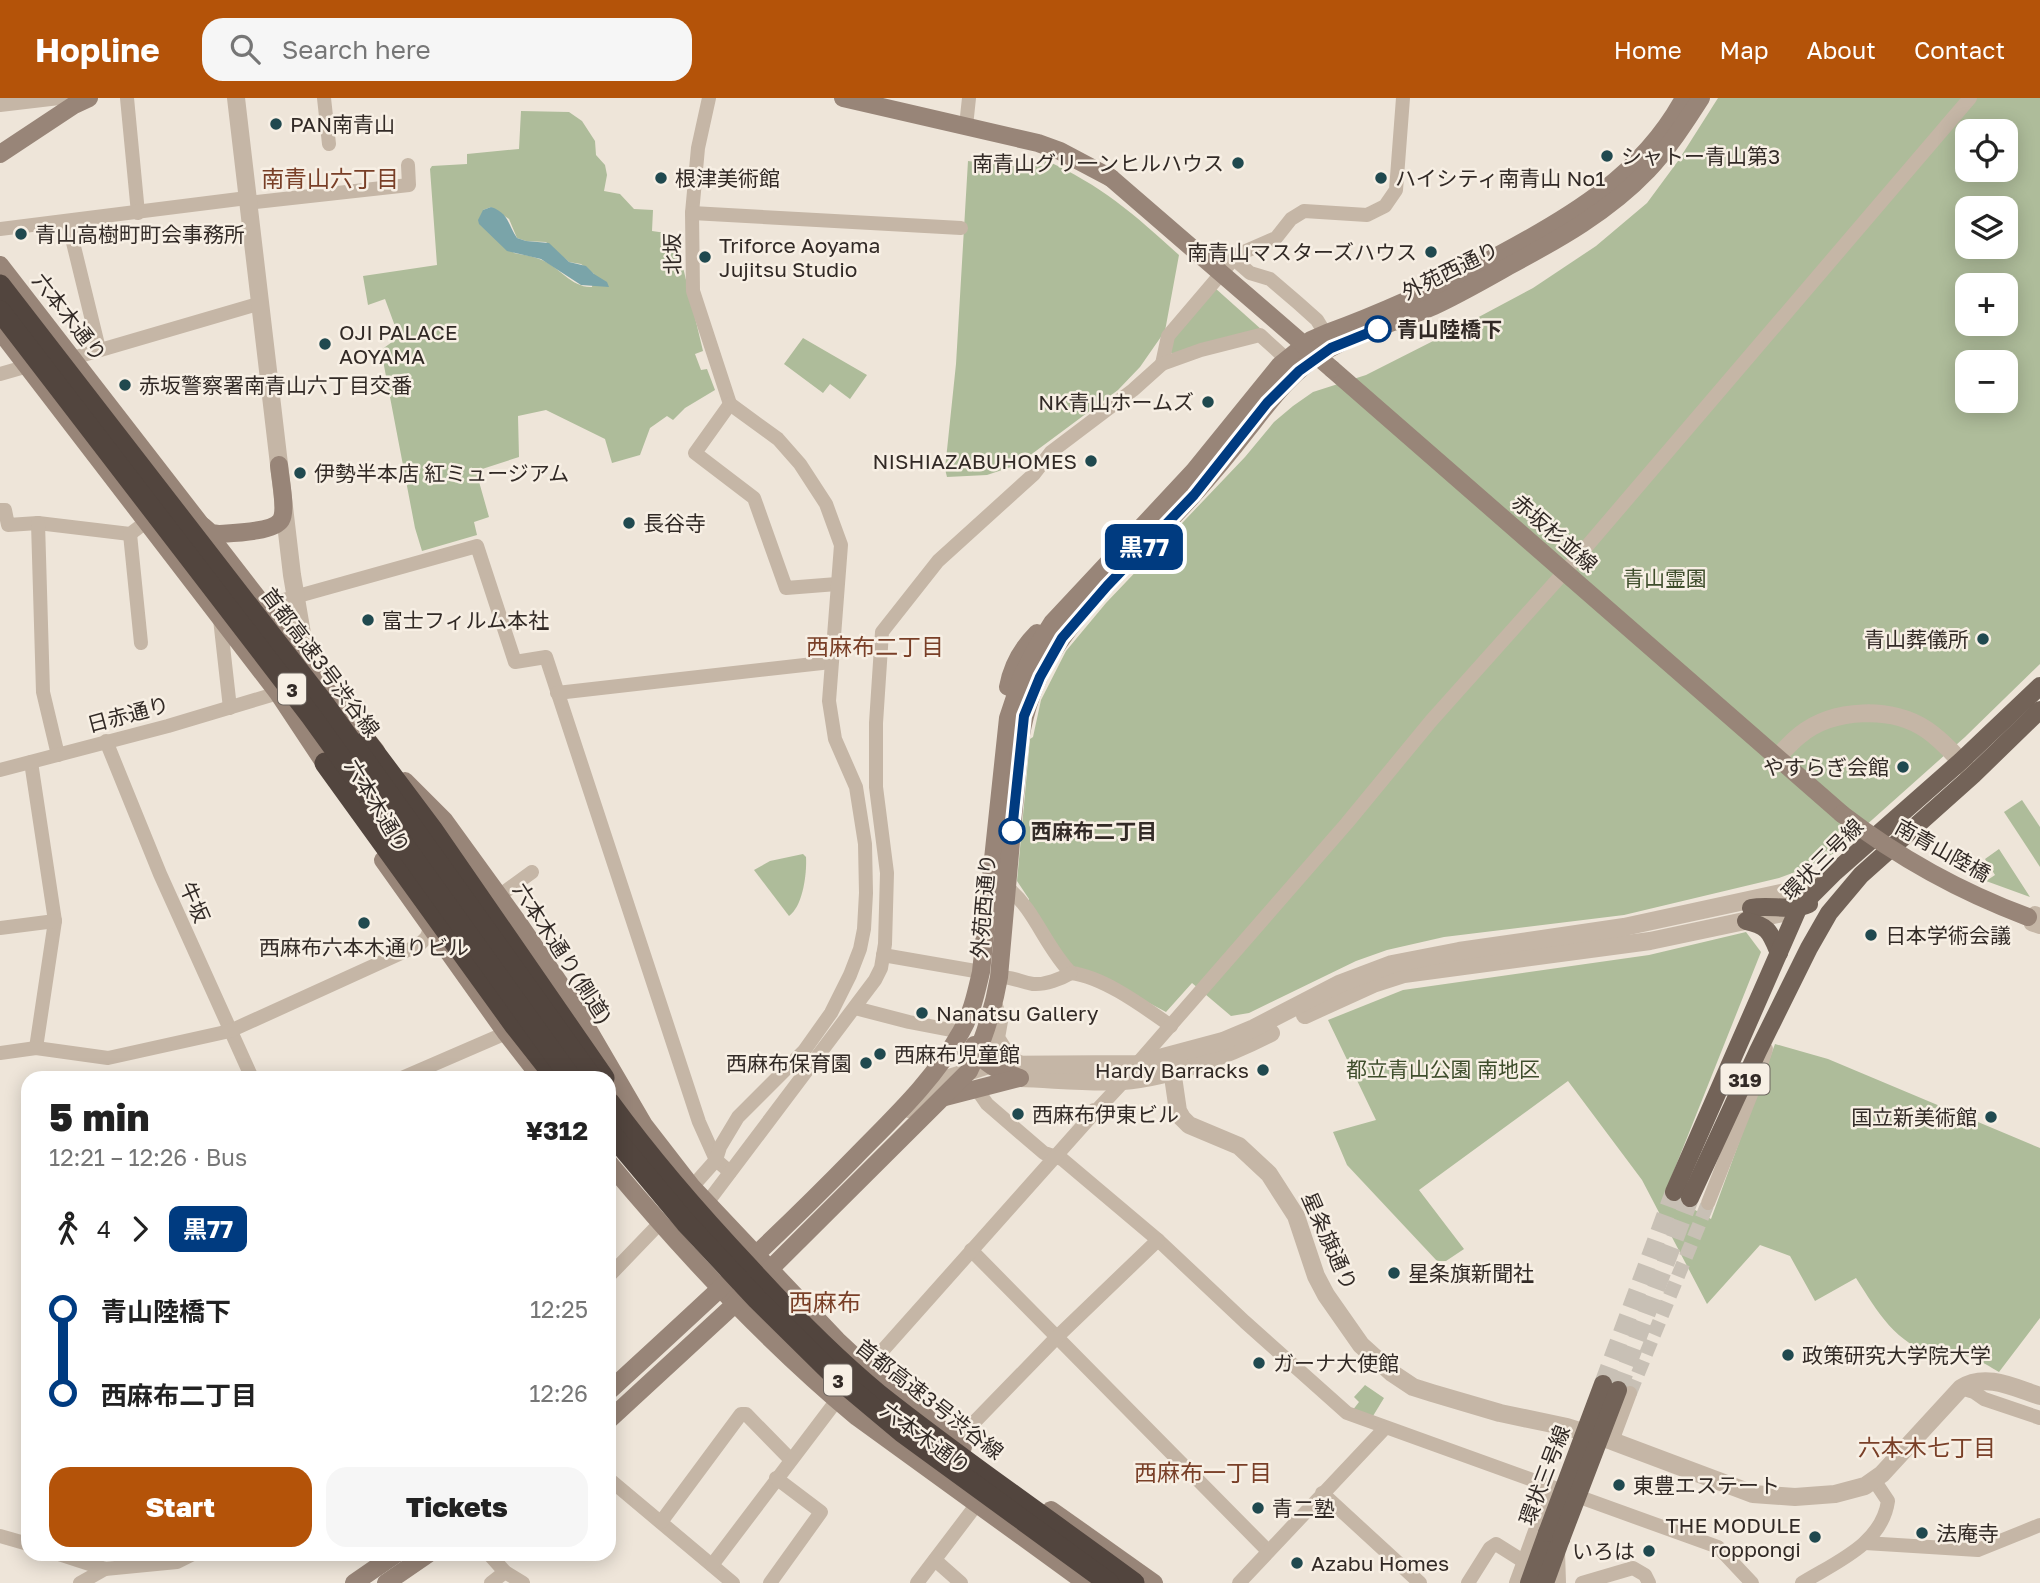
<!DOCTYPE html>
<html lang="en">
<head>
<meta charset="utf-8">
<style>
	body { margin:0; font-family:"Golos Text","Noto Sans JP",sans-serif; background:#f6f6f6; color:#222; height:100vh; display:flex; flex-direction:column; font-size:26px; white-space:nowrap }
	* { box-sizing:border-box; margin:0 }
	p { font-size:23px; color:#767676 }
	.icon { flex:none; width:38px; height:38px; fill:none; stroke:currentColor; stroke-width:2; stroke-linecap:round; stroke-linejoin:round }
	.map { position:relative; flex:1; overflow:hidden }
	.side { position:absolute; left:21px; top:973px; width:595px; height:490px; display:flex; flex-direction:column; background:#fff; border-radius:21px; box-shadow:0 4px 18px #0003 }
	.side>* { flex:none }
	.badge { padding:0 14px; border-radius:10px; font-size:24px; line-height:46px }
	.buttons { position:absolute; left:1955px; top:21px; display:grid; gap:14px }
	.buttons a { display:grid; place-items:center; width:63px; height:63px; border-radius:14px; background:#fff; box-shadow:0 4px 18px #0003; font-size:35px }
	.map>.badge { position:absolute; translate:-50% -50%; box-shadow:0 0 0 4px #fff }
	.legs { display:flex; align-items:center; gap:10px; height:77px; padding:0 28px; font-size:23px }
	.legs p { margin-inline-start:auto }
	.headline { display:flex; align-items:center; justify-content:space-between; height:119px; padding:0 28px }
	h1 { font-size:38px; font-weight:800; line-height:52px }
	.action { display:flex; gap:14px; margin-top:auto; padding:14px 28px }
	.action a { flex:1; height:80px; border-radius:21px; background:#b45309; color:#fff; font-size:28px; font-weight:800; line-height:80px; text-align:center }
	.action a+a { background:#f6f6f6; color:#222 }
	ul { padding:0 28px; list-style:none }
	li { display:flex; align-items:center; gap:24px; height:84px; font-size:26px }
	li i { display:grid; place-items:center; width:10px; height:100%; margin:0 9px; background:currentColor }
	li i::after { content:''; width:18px; height:18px; margin:-9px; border:5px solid; border-radius:50%; background:#fff }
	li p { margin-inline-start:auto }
	li:first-child i { background:linear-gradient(#0000 50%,currentColor 0) }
	li:last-child i { background:linear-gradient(currentColor 50%,#0000 0) }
	header { display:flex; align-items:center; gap:42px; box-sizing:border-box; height:98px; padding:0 35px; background:#b45309; color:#fff }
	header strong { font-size:33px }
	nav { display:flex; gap:38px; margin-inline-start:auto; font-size:24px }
	.search { width:490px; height:63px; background:#f6f6f6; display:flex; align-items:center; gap:18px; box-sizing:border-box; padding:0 24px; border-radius:21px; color:#767676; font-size:26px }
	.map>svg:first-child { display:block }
	.green { fill:#aebc9a; fill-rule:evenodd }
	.water { fill:#7aa4a9 }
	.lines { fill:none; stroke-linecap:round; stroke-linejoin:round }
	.minor-tunnel { stroke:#c8c0b5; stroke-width:14; stroke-dasharray:14 7; stroke-linecap:butt }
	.primary-tunnel { stroke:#c8c0b5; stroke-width:18; stroke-dasharray:18 9; stroke-linecap:butt }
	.minor { stroke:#c5b6a6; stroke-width:14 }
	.tertiary { stroke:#c5b6a6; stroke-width:18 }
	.secondary { stroke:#988578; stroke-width:18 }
	.primary { stroke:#736358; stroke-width:18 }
	.motorway { stroke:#52453e; stroke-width:21 }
	.secondary-bridge { stroke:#988578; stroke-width:18 }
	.primary-bridge { stroke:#736358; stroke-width:18 }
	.motorway-bridge { stroke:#52453e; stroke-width:21 }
	.line-1-casing { stroke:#fff; stroke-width:16 }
	.line-1 { stroke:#003b80; stroke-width:10 }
	.poi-dot { fill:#20494f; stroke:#f7efe4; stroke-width:2.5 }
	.stop-1-dot { fill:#fff; stroke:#003b80; stroke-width:3.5 }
	.labels { text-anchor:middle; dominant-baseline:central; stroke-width:5; stroke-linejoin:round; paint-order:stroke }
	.shield { fill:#f7efe4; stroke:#6d655f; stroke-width:2 }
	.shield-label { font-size:19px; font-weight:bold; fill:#322a26 }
	.poi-label { font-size:21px; fill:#322a26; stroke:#f7efe4; text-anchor:start }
	.street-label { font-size:21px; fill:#322a26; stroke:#f7efe4 }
	.stop-label { font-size:21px; font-weight:bold; fill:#322a26; stroke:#f7efe4; text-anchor:start }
	.park-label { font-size:21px; fill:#3f4e2c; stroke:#f7efe4 }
	.neighbourhood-label { font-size:23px; fill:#793f27; stroke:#f7efe4 }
	.quarter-label { font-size:24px; fill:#793f27; stroke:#f7efe4 }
</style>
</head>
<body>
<header>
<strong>Hopline</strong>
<div class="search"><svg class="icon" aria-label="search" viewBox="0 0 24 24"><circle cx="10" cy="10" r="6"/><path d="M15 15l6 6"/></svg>Search here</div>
<nav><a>Home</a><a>Map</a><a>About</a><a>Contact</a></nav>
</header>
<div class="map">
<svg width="2040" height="1485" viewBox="0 0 2040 1485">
	<rect width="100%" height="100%" fill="#eee5d9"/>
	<g class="green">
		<path d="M1718 0H2040V566L1965 639 1836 754 1806 770 1779 780 1624 817 1444 839 1387 852 1356 863 1249 915 1231 918 1192 885 1166 914 1095 876 1072 868 1029 810V801L1017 783 1030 641 1033 639 1041 602 1066 553 1106 505 1245 359 1274 324 1293 308 1313 294 1366 277 1445 237 1533 190 1596 148 1647 105 1678 63ZM1967 33H2006V72H1967ZM1967 110H2006V149H1967ZM1967 187H2006V226H1967ZM1967 264H2006V303H1967Z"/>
		<path d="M521 13 569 14 582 23 595 43 596 57 605 67 607 77 604 93 620 96 634 111 653 112 652 133 666 135 681 161 703 253 695 256 701 272 707 271 715 292 685 310 673 322 667 318 650 330 640 357 612 365 605 341 546 312 518 318 519 359 476 373 489 419 474 424 477 437 422 453 415 430 381 252 399 239 385 201 368 207 363 178 437 167 430 71 432 68 467 66V56L519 51ZM491 109 509 121 517 140 526 143 546 144 569 164 581 166 594 176 592 189C572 190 559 169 542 162 533 158 523 157 514 155L483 112Z"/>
		<path d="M1045 62C1101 87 1134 116 1179 157L1165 233 1140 269 1118 292 1017 367 987 377 947 379 945 371 956 266 968 63 1008 68H1044Z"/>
		<polygon points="1215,190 1262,232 1176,258 1170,254 1171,243"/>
		<polygon points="803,240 867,277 850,301 830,286 823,295 784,266"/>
		<polygon points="2022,702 2040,729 2040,769 2004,714"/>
		<polygon points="1999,751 2030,799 1986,783 1995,777 1985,761"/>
		<path d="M803 756 806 759C807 775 803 808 789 818L754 772 770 763Z"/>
		<path d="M1746 834 1761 854 1665 1095 1711 1121 1775 946 1828 961 2040 1050V1220L1999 1274C1990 1269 1980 1262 1970 1259 1960 1256 1948 1259 1937 1257 1896 1247 1877 1213 1856 1180L1815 1203 1790 1158 1760 1147 1707 1206 1642 1082 1568 983 1419 1092 1464 1151 1446 1163H1437L1347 1067 1333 1034 1376 1022 1328 922 1403 892 1649 857Z"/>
		<polygon points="1365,1287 1384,1300 1373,1318 1352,1313 1359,1304 1354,1299"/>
	</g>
	<path class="water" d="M491 109C509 115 508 127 517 140L526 143 549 145 569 164 586 168 594 176 607 184 609 189 581 187 541 161 507 153 479 126 478 122 483 112Z"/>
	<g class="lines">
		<polyline class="minor-tunnel" points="1630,1295 1708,1105"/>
		<g class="primary-tunnel">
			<polyline points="1603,1286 1674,1094"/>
			<polyline points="1618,1292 1690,1100"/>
		</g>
		<g class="minor">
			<polyline points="127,0 138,115"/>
			<polyline points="324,0 329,46"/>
			<polyline points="709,0 698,50 692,115 693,193 730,306"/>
			<polyline points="0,7 59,0 74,7"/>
			<polyline points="966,28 969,0"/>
			<polyline points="248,105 409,87 408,67"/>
			<polyline points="692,115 961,130"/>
			<polyline points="68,124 99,251"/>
			<polyline points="0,131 247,100"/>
			<polyline points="1234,161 1250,175 1270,181 1298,205 1317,222 1331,245"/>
			<polyline points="73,260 261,205"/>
			<polyline points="1162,266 1168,238 1237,157 1276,140 1291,121 1304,113 1367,117 1385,108 1396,92 1403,0"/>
			<polyline points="0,276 28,268"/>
			<polyline points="730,306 695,355 754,400 786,490 837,486"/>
			<polyline points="0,412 5,412 8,427 38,425 130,436 146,424"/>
			<polyline points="38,425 43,594 58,657"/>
			<polyline points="130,436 141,545"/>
			<polyline points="257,499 262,503 273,505 477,448 515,564 546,559 699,1024 716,1062 730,1074"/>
			<polyline points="217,515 220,521 230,610"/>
			<polyline points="557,595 831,564"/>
			<polyline points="106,643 160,776 252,980"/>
			<polyline points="31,664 55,823 36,950"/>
			<polyline points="0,672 168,628 278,595"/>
			<path d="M1008 790C1035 812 1046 850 1071 875 1104 879 1144 909 1171 928"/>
			<polyline points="499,798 532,774"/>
			<polyline points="2040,817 2035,815 2031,826 2040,829"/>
			<polyline points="0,830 55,823"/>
			<polyline points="883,857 981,874"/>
			<path d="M999 879C1014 879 1020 884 1033 886 1045 887 1061 881 1071 875"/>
			<polyline points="855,910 909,924 961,934"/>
			<polyline points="0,955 36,950 108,960 230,933 419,847 427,839 430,830"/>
			<polyline points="1137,966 1347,725 1431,623 1576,461 1970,0"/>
			<polyline points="402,980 506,935"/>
			<polyline points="967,994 978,993 987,1006 1044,1055 1062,1061 1158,1142 1245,1224 1347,1315 1718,1449 1752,1485"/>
			<polyline points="692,1089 716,1062 720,1049 738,1019 804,953 831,915 850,877 860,851 864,831 866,795 865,746 856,689 835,641 829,603 841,447 826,406 800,366 778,341 730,306"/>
			<polyline points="707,1105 875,882 881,870 885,846 887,775 876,689 876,625 882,534 938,463 1034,376 1051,354 1133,292 1162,266 1201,252 1260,237 1293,267"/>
			<polyline points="1708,1105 1754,989 1766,951"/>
			<polyline points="971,1152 1268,1453"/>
			<polyline points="609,1178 661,1124"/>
			<polyline points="867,1270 1095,1014 1094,1012 1096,1013 1124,983"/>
			<polyline points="1961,1290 1974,1294 1984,1301 2040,1320"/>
			<polyline points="956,1343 1057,1239 1158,1142"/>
			<polyline points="1612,1343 1630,1295"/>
			<polyline points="609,1381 733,1485"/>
			<polyline points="1322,1395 1420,1485"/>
			<polyline points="661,1424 741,1316 746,1316 790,1361"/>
			<polyline points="0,1438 28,1446"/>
			<polyline points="1865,1445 1978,1452 2040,1427"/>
			<polyline points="1558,1453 1559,1485"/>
			<polyline points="59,1456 105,1471 177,1464 193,1456"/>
			<polyline points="489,1456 505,1474 523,1485"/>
			<polyline points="935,1462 961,1485"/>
			<polyline points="712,1467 837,1302"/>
			<polyline points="80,1485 105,1471"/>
			<polyline points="491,1485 505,1474"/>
			<polyline points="770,1485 821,1414 776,1380"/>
			<polyline points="917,1485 977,1406"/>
			<polyline points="1239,1485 1385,1330"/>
			<polyline points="1468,1485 1490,1450 1496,1446 1523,1463"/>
			<polyline points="1516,1485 1551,1389"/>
			<polyline points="1582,1485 1633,1470 1645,1477 1649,1485"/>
			<path d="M1802 1485C1836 1464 1882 1446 1888 1403L1874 1382"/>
		</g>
		<g class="tertiary">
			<polyline points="236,0 292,477 308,571"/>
			<path d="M1777 660C1784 652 1791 644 1800 637 1833 610 1893 608 1927 632 1943 643 1957 659 1970 674"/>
			<polyline points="994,908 999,923 996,940 1009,961 1021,967"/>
			<polyline points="1305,917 1373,886 1404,876 1650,843 1792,813"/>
			<path d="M1170 958 1178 1013 1182 1020 1189 1027 1239 1048 1269 1076 1296 1118 1316 1178 1326 1197 1361 1247 1392 1275 1413 1289 1432 1295 1500 1315 1567 1329 1612 1343 1753 1396 1795 1399 1835 1396 1865 1388 1882 1376 1961 1290C1986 1274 2015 1290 2040 1298"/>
			<path d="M1020 980C1054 981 1089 985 1123 983 1169 980 1230 956 1271 935"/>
			<polyline points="909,1011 949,980 989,967 1137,966 1223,943 1254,930 1339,886 1392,866 1459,853 1624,829 1790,793 1829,778"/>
		</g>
		<g class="secondary">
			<polyline points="843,0 1038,45 1060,53 1111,80"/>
			<polyline points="0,56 74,7 89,0"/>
			<polyline points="0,167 257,499 309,570 376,653"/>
			<polyline points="0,233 278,595 331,675"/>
			<polyline points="1332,271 1842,716"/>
			<path d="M203 428 211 435 218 436C232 435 274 434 281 422 287 412 280 380 279 367"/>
			<path d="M1008 589C1012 567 1021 551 1037 535"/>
			<polyline points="405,683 444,722 520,827 571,902 644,1027 692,1089 837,1242 867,1270 963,1349"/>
			<polyline points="383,762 506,935 541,980"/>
			<path d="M974 947C982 967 1000 973 1020 980"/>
			<polyline points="945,999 1019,980"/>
			<path d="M609 1065C684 1155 767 1244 857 1319L1086 1485"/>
			<path d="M609 1293C693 1216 776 1140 855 1059 893 1020 934 982 961 934 972 915 976 895 981 874L1008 620 1022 578 1035 552 1052 525 1194 373 1280 267 1311 242 1327 235C1387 213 1443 187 1499 157 1572 118 1643 76 1684 0"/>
			<path d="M609 1322 736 1205 969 973C984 942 993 913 999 879L1020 642C1025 612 1034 584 1050 558 1088 497 1147 449 1194 396 1213 375 1231 353 1248 331 1270 303 1291 274 1322 255 1356 234 1398 224 1434 208 1460 196 1484 182 1509 168 1559 141 1608 114 1648 72 1668 51 1685 25 1701 0"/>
			<polyline points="1051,1412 1154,1485"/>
			<polyline points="354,1485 396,1456"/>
			<polyline points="386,1485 428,1456"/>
		</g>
		<g class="primary">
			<path d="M1751 810C1771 806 1790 814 1809 806"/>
			<path d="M1746 823C1769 828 1770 834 1779 855"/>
			<polyline points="1674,1094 1798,811 1835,774 1961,663 2040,588"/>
			<polyline points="1690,1100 1758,953 1809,850 1829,815 1861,777 1973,677 2040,612"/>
			<polyline points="1529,1485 1547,1435"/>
			<polyline points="1545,1485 1561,1441"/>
		</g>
		<g class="motorway">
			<polyline points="366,643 432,731 604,980"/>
			<polyline points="325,665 515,928 556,980"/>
		</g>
		<g class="secondary-bridge">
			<polyline points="1111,80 1332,271"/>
			<path d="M1842 716C1899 760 1961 794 2028 819"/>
		</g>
		<g class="primary-bridge">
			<polyline points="1547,1435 1603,1286"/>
			<polyline points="1561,1441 1618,1292"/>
		</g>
		<g class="motorway-bridge">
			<polyline points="0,187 325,607 592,980"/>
			<polyline points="0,213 311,618 571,980"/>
			<path d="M609 1004C652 1063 699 1117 749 1170 789 1214 832 1258 878 1296 961 1362 1049 1422 1134 1485"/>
			<polyline points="609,1033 686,1125 757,1201 834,1277 902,1334 1109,1485"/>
		</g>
	</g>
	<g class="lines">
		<defs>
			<polyline id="line-1" points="1012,733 1024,618 1040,579 1062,540 1107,488 1194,397 1267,305 1299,273 1331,250 1378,231"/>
		</defs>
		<use href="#line-1" class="line-1-casing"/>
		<use href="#line-1" class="line-1"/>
	</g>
	<g class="poi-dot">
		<circle cx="276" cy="26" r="7"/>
		<circle cx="1607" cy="58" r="7"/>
		<circle cx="1238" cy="65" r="7"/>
		<circle cx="661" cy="80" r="7"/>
		<circle cx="1381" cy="80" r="7"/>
		<circle cx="21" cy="136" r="7"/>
		<circle cx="1431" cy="154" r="7"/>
		<circle cx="705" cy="159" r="7"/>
		<circle cx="325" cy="246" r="7"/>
		<circle cx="125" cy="287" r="7"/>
		<circle cx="1208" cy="304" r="7"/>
		<circle cx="1091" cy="363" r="7"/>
		<circle cx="300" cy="375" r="7"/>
		<circle cx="629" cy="425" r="7"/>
		<circle cx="368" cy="522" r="7"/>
		<circle cx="1983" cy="541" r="7"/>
		<circle cx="1903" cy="669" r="7"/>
		<circle cx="364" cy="825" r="7"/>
		<circle cx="1871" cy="837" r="7"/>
		<circle cx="922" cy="915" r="7"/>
		<circle cx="880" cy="956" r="7"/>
		<circle cx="866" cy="965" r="7"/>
		<circle cx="1263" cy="972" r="7"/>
		<circle cx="1018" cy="1016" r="7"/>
		<circle cx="1991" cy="1019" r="7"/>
		<circle cx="1394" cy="1175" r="7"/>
		<circle cx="1788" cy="1257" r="7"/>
		<circle cx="1259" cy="1265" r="7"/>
		<circle cx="1619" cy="1387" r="7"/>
		<circle cx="1258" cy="1410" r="7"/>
		<circle cx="1922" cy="1435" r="7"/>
		<circle cx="1815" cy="1439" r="7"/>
		<circle cx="1649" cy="1453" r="7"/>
		<circle cx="1297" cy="1465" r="7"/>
	</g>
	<g class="stop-1-dot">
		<circle cx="1378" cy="231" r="12"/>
		<circle cx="1012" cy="733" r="12"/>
	</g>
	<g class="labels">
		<g class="shield">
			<rect x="278" y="575.5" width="28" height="31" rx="5"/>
			<rect x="1720.5" y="965.5" width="49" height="31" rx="5"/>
			<rect x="824" y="1266.5" width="28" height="31" rx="5"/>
		</g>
		<g class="shield-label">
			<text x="292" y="591">3</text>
			<text x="1745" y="981">319</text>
			<text x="838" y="1282">3</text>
		</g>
		<g class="poi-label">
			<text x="290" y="26">PAN南青山</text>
			<text x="1621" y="58">シャトー青山第3</text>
			<text x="1224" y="65" text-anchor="end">南青山グリ一ンヒルハウス</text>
			<text x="675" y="80">根津美術館</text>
			<text x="1395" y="80">ハイシティ南青山 No1</text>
			<text x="35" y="136">青山高樹町町会事務所</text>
			<text x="719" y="147">Triforce Aoyama<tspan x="719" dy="24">Jujitsu Studio</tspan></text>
			<text x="1417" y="154" text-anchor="end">南青山マスターズハウス</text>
			<text x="339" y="234">OJI PALACE<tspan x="339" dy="24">AOYAMA</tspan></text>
			<text x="139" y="287">赤坂警察署南青山六丁目交番</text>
			<text x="1194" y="304" text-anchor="end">NK青山ホームズ</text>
			<text x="1077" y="363" text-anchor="end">NISHIAZABUHOMES</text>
			<text x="314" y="375">伊勢半本店 紅ミュージアム</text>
			<text x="643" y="425">長谷寺</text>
			<text x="382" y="522">富士フィルム本社</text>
			<text x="1969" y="541" text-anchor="end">青山葬儀所</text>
			<text x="1889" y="669" text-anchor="end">やすらぎ会館</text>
			<text x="1885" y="837">日本学術会議</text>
			<text x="364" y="849" text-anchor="middle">西麻布六本木通りビル</text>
			<text x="936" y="915">Nanatsu Gallery</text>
			<text x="894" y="956">西麻布児童館</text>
			<text x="852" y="965" text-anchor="end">西麻布保育園</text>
			<text x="1249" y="972" text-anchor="end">Hardy Barracks</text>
			<text x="1032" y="1016">西麻布伊東ビル</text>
			<text x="1977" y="1019" text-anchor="end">国立新美術館</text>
			<text x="1408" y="1175">星条旗新聞社</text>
			<text x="1802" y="1257">政策研究大学院大学</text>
			<text x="1273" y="1265">ガーナ大使館</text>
			<text x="1633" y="1387">東豊エステート</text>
			<text x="1272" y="1410">青二塾</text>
			<text x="1801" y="1427" text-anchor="end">THE MODULE<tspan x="1801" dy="24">roppongi</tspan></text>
			<text x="1936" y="1435">法庵寺</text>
			<text x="1635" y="1453" text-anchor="end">いろは</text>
			<text x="1311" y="1465">Azabu Homes</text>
		</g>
		<g class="street-label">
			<text transform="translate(672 156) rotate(-91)">北坂</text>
			<text transform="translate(1450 172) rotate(-26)">外苑西通り</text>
			<text transform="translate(70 219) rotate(52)">六本木通り</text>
			<text transform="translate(1555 435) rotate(41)">赤坂杉並線</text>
			<text transform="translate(321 564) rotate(53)">首都高速3号渋谷線</text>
			<text transform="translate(128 616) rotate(-15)">日赤通り</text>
			<text transform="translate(378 708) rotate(59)">六本木通り</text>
			<text transform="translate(1943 752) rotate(29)">南青山陸橋</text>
			<text transform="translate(1822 761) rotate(-45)">環状三号線</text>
			<text transform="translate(195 804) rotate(66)">牛坂</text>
			<text transform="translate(983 808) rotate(-85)">外苑西通り</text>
			<text transform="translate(563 855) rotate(57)">六本木通り(側道)</text>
			<text transform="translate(1330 1143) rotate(66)">星条旗通り</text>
			<text transform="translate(930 1301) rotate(38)">首都高速3号渋谷線</text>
			<text transform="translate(926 1340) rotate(36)">六本木通り</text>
			<text transform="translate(1544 1377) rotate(-69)">環状三号線</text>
		</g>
		<g class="stop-label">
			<text x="1397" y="231">青山陸橋下</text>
			<text x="1031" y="733">西麻布二丁目</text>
		</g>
		<g class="park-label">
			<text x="1665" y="480">青山霊園</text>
			<text x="1443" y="971">都立青山公園 南地区</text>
		</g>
		<g class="neighbourhood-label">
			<text x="330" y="80">南青山六丁目</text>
			<text x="875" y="548">西麻布二丁目</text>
			<text x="1927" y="1349">六本木七丁目</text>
			<text x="1203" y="1374">西麻布一丁目</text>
		</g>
		<g class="quarter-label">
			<text x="825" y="1203">西麻布</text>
		</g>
	</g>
</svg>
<div class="buttons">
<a><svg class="icon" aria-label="locate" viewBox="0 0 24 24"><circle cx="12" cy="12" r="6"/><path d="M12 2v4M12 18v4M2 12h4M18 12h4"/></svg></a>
<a><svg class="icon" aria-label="layers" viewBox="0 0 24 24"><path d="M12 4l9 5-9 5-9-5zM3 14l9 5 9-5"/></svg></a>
<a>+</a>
<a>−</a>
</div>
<b class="badge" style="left:1144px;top:449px;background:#003b80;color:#fff">黒77</b>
<section class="side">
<div class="headline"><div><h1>5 min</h1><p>12:21 – 12:26 · Bus</p></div><b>¥312</b></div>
<div class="legs"><svg class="icon" aria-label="walk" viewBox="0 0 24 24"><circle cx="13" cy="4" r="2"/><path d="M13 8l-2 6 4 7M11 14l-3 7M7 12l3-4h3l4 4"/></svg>4<svg class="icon" aria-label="forward" viewBox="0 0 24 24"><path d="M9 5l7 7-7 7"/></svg><b class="badge" style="background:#003b80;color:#fff">黒77</b></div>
<ul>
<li><i style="color:#003b80"></i><b>青山陸橋下</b><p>12:25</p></li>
<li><i style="color:#003b80"></i><b>西麻布二丁目</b><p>12:26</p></li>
</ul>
<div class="action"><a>Start</a><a>Tickets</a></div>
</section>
</div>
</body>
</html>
